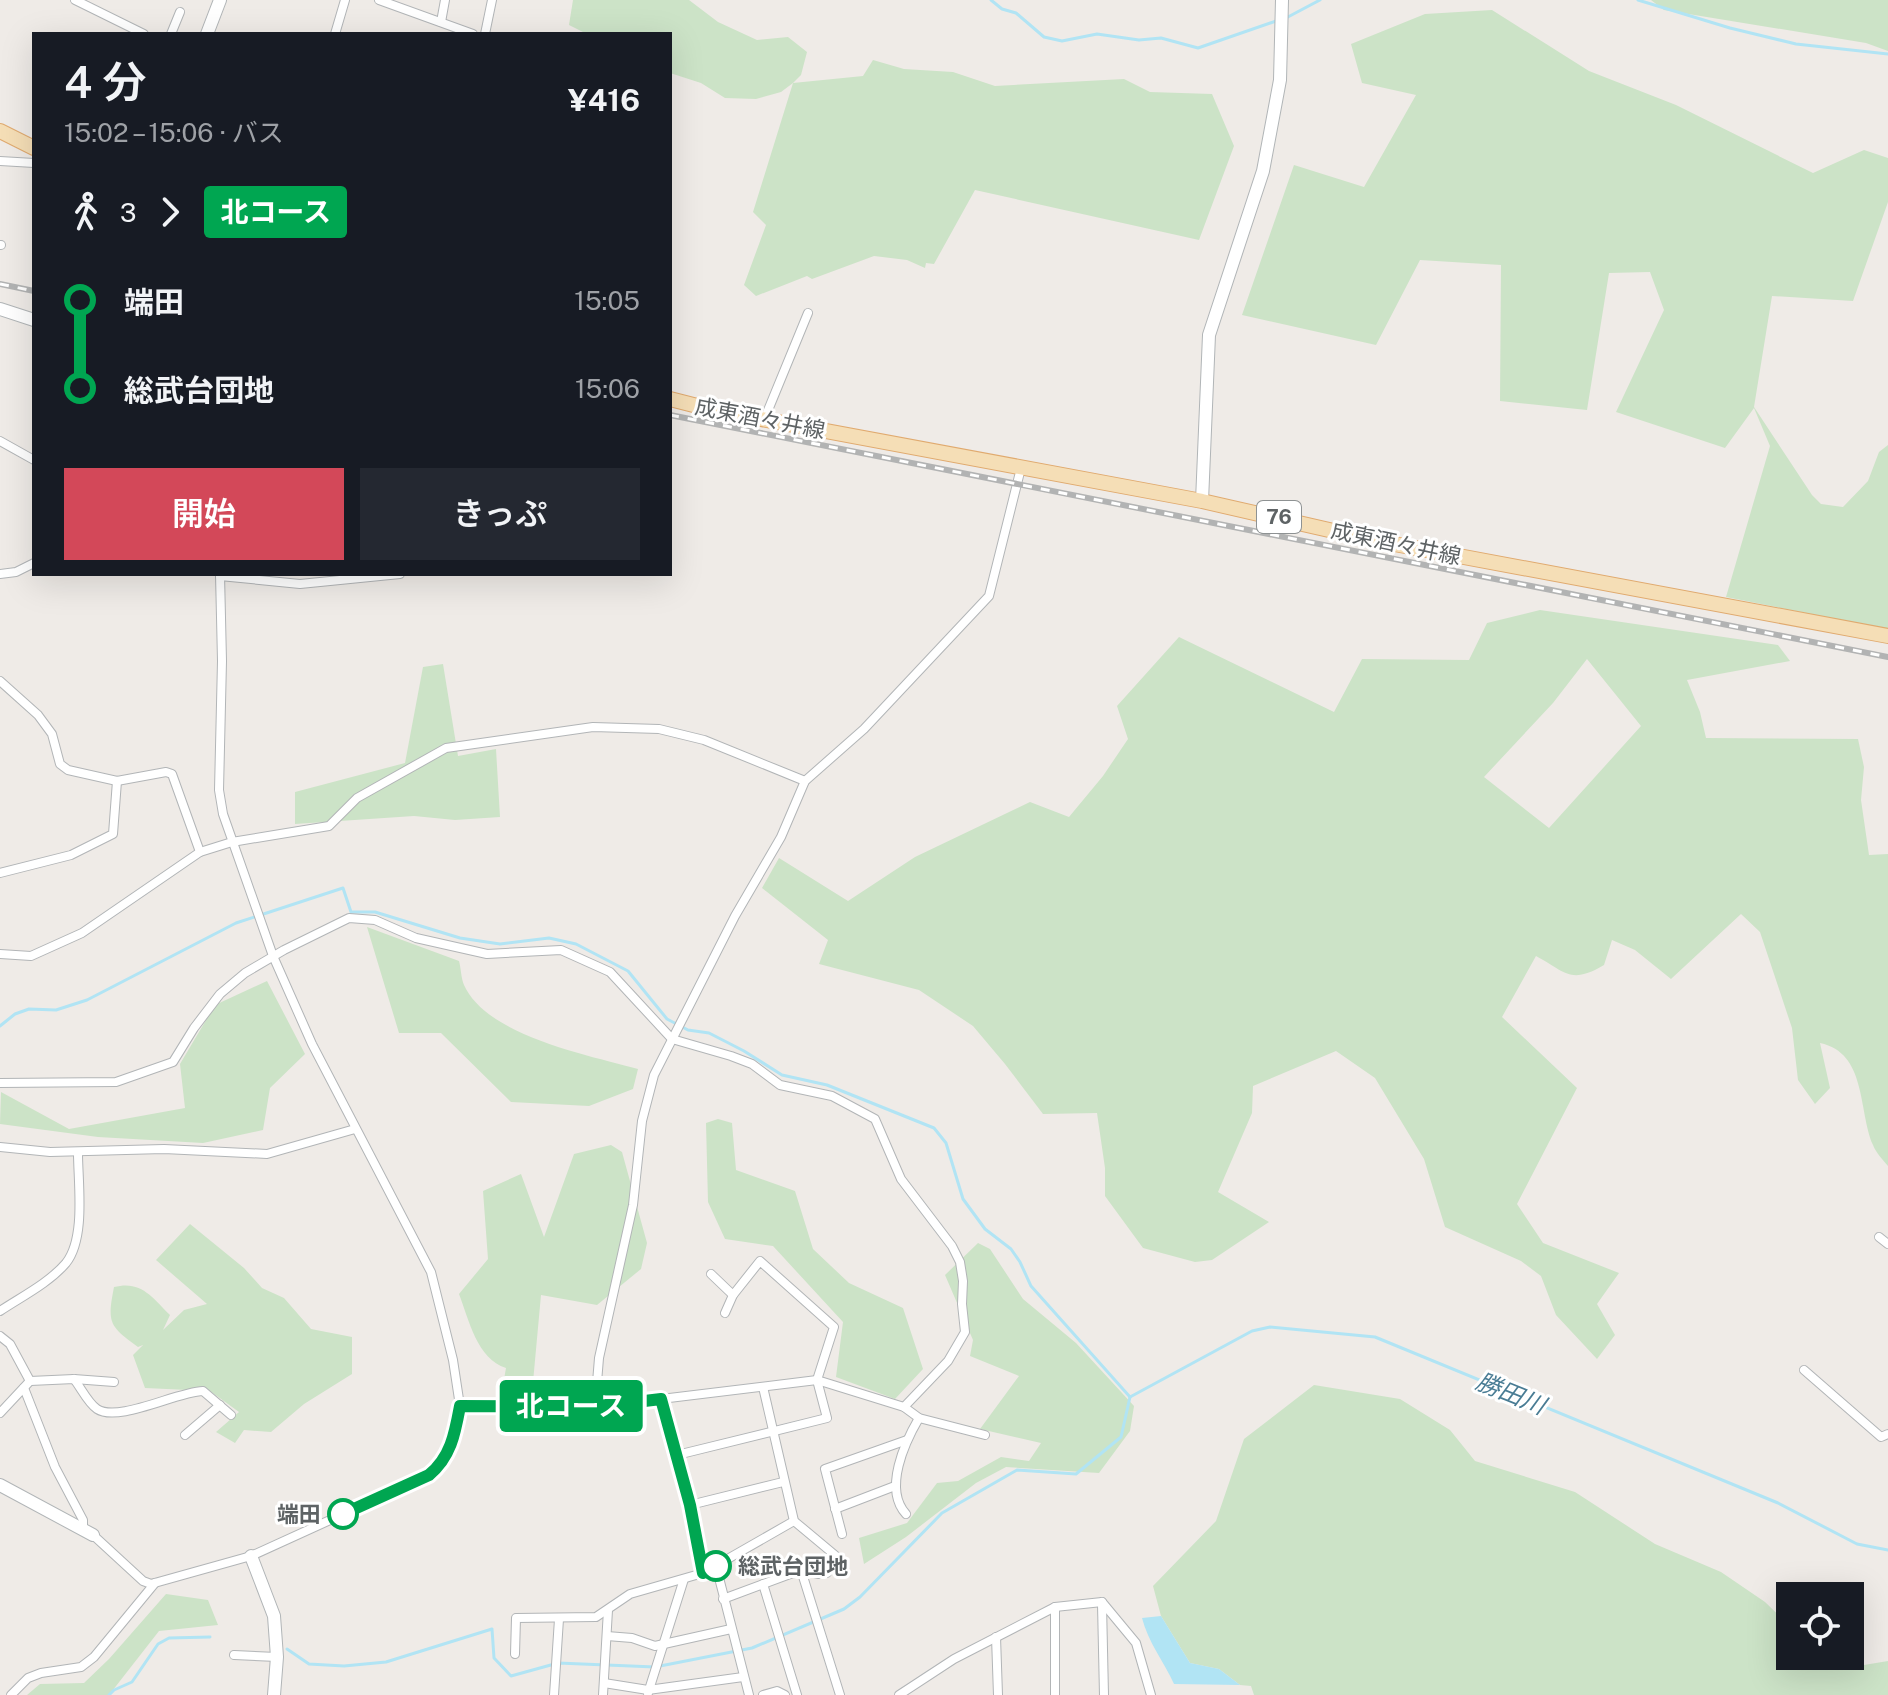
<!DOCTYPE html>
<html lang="ja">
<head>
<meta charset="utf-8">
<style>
	body { margin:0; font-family:"Public Sans","Noto Sans JP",sans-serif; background:#242831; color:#f1f3f6; height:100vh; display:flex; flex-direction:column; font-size:30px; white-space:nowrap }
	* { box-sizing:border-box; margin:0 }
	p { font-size:26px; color:#9ea1a6 }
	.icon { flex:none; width:44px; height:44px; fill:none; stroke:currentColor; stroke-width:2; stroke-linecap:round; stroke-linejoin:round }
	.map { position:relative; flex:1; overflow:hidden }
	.panel { position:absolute; left:32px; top:32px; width:640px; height:544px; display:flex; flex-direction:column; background:#171b24; border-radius:0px; box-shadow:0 8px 32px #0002 }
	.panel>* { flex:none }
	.badge { padding:0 16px; border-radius:6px; font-size:28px; line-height:52px }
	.tools { position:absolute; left:1776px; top:1582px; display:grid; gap:16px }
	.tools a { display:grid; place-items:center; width:88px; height:88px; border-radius:0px; background:#171b24; box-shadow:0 8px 32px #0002; font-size:40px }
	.map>.badge { position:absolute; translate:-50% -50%; box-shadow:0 0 0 4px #fff }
	.legs { display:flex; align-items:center; gap:12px; height:88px; padding:0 32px; font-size:26px }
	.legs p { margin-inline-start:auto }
	.summary { display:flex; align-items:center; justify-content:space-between; height:136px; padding:0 32px }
	h1 { font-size:44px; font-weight:600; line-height:60px }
	.primary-button { display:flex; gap:16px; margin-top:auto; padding:16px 32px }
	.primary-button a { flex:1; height:92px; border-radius:0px; background:#d34859; color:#fff; font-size:32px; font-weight:600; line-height:92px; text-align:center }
	.primary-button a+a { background:#242831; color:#f1f3f6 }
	ul { padding:0 32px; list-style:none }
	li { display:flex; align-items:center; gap:28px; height:88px; font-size:30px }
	li i { display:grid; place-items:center; width:12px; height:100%; margin:0 10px; background:currentColor }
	li i::after { content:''; width:20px; height:20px; margin:-10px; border:6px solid; border-radius:50%; background:#171b24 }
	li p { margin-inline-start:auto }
	li:first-child i { background:linear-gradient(#0000 50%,currentColor 0) }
	li:last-child i { background:linear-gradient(currentColor 50%,#0000 0) }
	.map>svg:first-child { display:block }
	.green { fill:#cce3c7; fill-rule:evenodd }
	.water { fill:#b1e4f4 }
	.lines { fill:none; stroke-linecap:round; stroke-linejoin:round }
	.stream { stroke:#b1e4f4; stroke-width:3 }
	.street-casing { stroke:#b2b5b7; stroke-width:10 }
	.secondary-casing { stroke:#b1b5b7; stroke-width:14 }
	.primary-casing { stroke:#e0aa6f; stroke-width:16 }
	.street { stroke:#fff; stroke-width:8 }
	.secondary { stroke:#fff; stroke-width:12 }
	.primary { stroke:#f5deb6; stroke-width:14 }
	.rail-casing { stroke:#b2b3b3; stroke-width:6 }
	.rail { stroke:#fff; stroke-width:3; stroke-dasharray:9; stroke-linecap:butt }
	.line-1-casing { stroke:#fff; stroke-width:18 }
	.line-1 { stroke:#00a651; stroke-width:12 }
	.stop-1-dot { fill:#fff; stroke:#00a651; stroke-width:4 }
	.labels { text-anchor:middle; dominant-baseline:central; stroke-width:6; stroke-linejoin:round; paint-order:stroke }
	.shield { fill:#fff; stroke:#8e9293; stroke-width:2 }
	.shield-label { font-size:20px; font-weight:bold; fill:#5e6365 }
	.street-label { font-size:22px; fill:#5e6365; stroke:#fff }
	.stop-label { font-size:22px; font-weight:bold; fill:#5e6365; stroke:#fff; text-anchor:end }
	.water-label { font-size:24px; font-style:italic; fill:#497c94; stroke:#fff }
</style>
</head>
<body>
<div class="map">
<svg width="1888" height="1695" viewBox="0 0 1888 1695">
	<rect width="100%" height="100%" fill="#efebe7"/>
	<g class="green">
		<polygon points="573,0 689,0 718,22 757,40 788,37 807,52 801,75 793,83 863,76 873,60 904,69 953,72 995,86 1124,79 1150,92 1212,94 1234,146 1199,240 975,190 934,264 926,263 925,268 907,260 874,256 812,279 807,276 756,296 744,285 766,225 753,212 793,83 781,92 756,99 725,98 701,83 670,73 670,34 587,34 569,25"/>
		<polygon points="1651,0 1888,0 1888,51 1866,43 1664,10"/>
		<polygon points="1492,10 1589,71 1676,105 1813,173 1864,150 1888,158 1888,202 1853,301 1772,296 1754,407 1812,495 1821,504 1843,507 1868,481 1879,452 1888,445 1888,635 1841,620 1726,597 1770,446 1754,408 1725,448 1616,412 1664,310 1650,272 1609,273 1587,410 1500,401 1501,265 1420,260 1376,345 1242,315 1294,165 1364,187 1416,95 1362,83 1351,44 1425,14"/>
		<path d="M1540 610 1778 645 1790 661 1687 680 1700 712 1706 738 1858 739 1864 767 1861 800 1869 855 1888 854V1166C1883 1160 1876 1153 1873 1145 1858 1110 1867 1053 1820 1043L1830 1088 1815 1104 1798 1080 1792 1028 1760 932 1741 914 1671 979 1635 950 1612 940 1604 965C1570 985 1566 972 1536 956L1502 1017 1577 1088 1517 1204 1543 1243 1619 1273 1597 1304 1615 1335 1597 1359 1556 1315 1541 1276 1521 1261 1445 1227 1424 1159 1375 1078 1336 1051 1253 1086 1252 1113 1218 1192 1269 1222 1212 1260 1195 1262 1143 1248 1105 1196V1168L1097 1113 1043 1114 1005 1064 973 1026 919 990 819 964 828 940 762 888 779 858 848 901 915 857 1030 802 1069 817 1103 776 1128 739 1117 706 1179 637 1334 712 1362 659 1469 660 1487 623ZM1587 659 1641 726 1549 828 1484 777 1553 703Z"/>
		<polygon points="443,664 458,756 496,749 500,817 455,820 414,816 295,824 295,792 405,763 423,667"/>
		<path d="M367 927 459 961C461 968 461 978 464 985 487 1036 588 1055 638 1069L633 1089 589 1106 511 1102 441 1033H399Z"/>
		<polygon points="267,981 305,1054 270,1088 263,1130 203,1143 98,1137 0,1124 1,1092 69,1129 185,1108 180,1064 215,1005"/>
		<polygon points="718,1119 732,1123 736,1170 795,1191 813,1249 849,1283 903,1308 923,1369 895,1399 836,1377 843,1322 773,1246 725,1239 708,1202 706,1123"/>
		<path d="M611 1145 622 1152 647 1243 641 1269 597 1305 541 1295 532 1393H507L503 1385 506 1368C477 1359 469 1320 459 1294L488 1259 483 1191 521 1174 544 1237 574 1154Z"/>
		<path d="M190 1224 244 1268 262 1288 284 1298 311 1329 352 1337V1374L304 1404 271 1432 244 1430 235 1443 216 1432 239 1412 210 1391 145 1388 133 1355 143 1345 138 1347C109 1326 107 1323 114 1287 141 1280 152 1297 170 1315L163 1330 184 1310 207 1304 156 1260Z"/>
		<polygon points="978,1243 990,1249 1023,1299 1076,1343 1134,1406 1130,1431 1099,1473 1006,1467 976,1483 906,1537 864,1564 859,1538 907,1523 937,1483 958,1481 1001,1457 1029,1461 1041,1443 980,1429 1019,1376 970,1356 973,1340 945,1275"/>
		<polygon points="1314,1385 1400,1399 1450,1430 1475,1461 1575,1492 1655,1544 1721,1572 1765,1602 1790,1626 1790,1656 1840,1656 1864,1665 1888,1661 1888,1695 1254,1695 1251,1686 1240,1685 1219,1669 1190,1663 1161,1616 1153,1586 1216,1521 1244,1439"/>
		<polygon points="166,1594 208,1600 218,1625 159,1631 109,1695 27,1695 40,1684 84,1683 109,1659"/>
	</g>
	<path class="water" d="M1161 1616 1190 1663 1219 1669 1240 1685 1174 1684C1164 1662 1148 1642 1142 1618Z"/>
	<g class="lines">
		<g class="stream">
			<polyline points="991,0 1002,9 1016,13 1044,37 1062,41 1097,34 1139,40 1161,38 1198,48 1279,20"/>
			<polyline points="1638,0 1730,28 1796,44 1888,54"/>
			<polyline points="1286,18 1320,0"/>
			<polyline points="0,1026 15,1014 29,1009 56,1010 87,1000 236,923 343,888 351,912 375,912 460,938 500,944 549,938 576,944 628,971 667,1019 688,1030 709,1033 744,1051 782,1075 827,1085 934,1128 946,1143 963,1199 985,1229 1011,1249 1020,1262 1031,1286 1130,1397"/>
			<polyline points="1130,1397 1252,1331 1270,1327 1375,1337 1778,1503 1857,1544 1888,1550"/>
			<polyline points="287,1649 309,1664 344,1666 386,1662 492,1629 494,1658 511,1676 558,1663 655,1667 752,1648 844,1609 860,1597 942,1513 1017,1470 1076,1474 1121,1437 1130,1397"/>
			<polyline points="109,1695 114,1690 132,1682 158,1644 169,1638 210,1637"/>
		</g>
		<defs>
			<g id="street">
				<polyline points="75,0 144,34"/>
				<polyline points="379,0 473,34"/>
				<polyline points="441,22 445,0"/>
				<polyline points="171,34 180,12"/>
				<polyline points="335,34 345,0"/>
				<polyline points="485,34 492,0"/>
				<polyline points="0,161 34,163"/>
				<polyline points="0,245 1,245"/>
				<polyline points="764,420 808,313"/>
				<polyline points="0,441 34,460"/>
				<polyline points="0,574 16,572 34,563"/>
				<polyline points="220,576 300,584 400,574"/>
				<polyline points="0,681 38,715 52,734 60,764 68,770 117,781 166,772 172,774 200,852"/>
				<polyline points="0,873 71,855 113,834 117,781"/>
				<polyline points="0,954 31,956 82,933 200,852 232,842 329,826 357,798 446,748 593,727 659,729 704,740 805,781"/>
				<polyline points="0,1083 116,1082 173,1062 194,1028 220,994 245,973 284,950 349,918 375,920 416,938 487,954 561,950 610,972 672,1039 731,1056 752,1064 780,1085 832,1096 875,1119 901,1179 952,1246 960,1262 963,1281 962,1304 965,1332 948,1361 904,1407"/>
				<polyline points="0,1147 50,1152 164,1149 267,1154 355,1129"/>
				<polyline points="1879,1237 1888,1244"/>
				<polyline points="711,1274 733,1295"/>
				<path d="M0 1311C21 1297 49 1283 66 1263 86 1238 78 1183 78 1153"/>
				<polyline points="0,1336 10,1344 30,1381 0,1413"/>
				<polyline points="1804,1370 1881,1437 1888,1434"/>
				<path d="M74 1379C81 1388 88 1403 97 1409 118 1423 176 1392 203 1391L231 1415"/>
				<polyline points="30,1381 74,1379 114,1382"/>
				<polyline points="763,1387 794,1521 836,1556"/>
				<polyline points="24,1388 55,1467 83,1520 83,1529"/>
				<polyline points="661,1399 690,1505 703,1573"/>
				<polyline points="460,1406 595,1407 817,1380 904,1407 919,1418 985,1435"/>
				<polyline points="595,1407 599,1358 633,1205 642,1121 654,1075 735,916 781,837 805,781 864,729 989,596 1021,468"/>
				<polyline points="185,1435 220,1405"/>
				<polyline points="677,1455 827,1418 817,1380 834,1327 760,1261 733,1295 725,1313"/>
				<polyline points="690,1505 783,1482"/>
				<polyline points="835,1509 895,1486"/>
				<path d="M906 1514C883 1489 905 1442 919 1418"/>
				<polyline points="842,1534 825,1469 907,1440"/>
				<polyline points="93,1535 143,1581 151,1584 251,1556 429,1475 442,1464 450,1450 460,1406 453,1360 431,1272 312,1044 273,956 223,814 219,790 222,661 220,574"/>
				<polyline points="716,1566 749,1695"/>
				<polyline points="801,1570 840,1695"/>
				<polyline points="763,1584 797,1695"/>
				<polyline points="723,1599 801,1570 819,1574 827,1573"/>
				<polyline points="1102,1602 1136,1643 1151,1695"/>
				<polyline points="1102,1604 1104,1695"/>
				<polyline points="1055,1607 1055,1695"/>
				<polyline points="607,1636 632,1638 655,1646 731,1629"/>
				<polyline points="996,1637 998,1695"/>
				<polyline points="515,1654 516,1618 596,1617 630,1594 703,1573 794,1521"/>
				<polyline points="234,1655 277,1657"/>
				<polyline points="604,1683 648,1690 743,1677"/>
				<polyline points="648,1693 684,1579"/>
				<polyline points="11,1695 28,1678 41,1673 81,1667 94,1657 155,1583"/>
				<polyline points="554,1695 559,1619"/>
				<polyline points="603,1695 608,1610"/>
				<polyline points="763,1695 777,1691 785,1695"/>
				<polyline points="899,1695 954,1659 1055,1607 1102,1602"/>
			</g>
			<g id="secondary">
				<polyline points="207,34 220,0"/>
				<polyline points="0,309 34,320"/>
				<polyline points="1202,501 1209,335 1263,171 1280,80 1282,0"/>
				<polyline points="0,1485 93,1535"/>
				<polyline points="251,1556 274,1616 277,1657 274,1695"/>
			</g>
			<g id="primary">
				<polyline points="0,131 34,148"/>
				<polyline points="670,399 713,410 1202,501 1373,540 1888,636"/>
			</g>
		</defs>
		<use href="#street" class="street-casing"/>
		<use href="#secondary" class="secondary-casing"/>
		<use href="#primary" class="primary-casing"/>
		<use href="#street" class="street"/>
		<use href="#secondary" class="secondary"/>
		<use href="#primary" class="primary"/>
		<defs>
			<g id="rail">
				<polyline points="0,284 34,291"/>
				<polyline points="670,415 1888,657"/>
			</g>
		</defs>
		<use href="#rail" class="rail-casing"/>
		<use href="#rail" class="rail"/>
	</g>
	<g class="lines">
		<defs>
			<path id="line-1" d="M343 1514 429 1475C451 1457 455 1433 460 1406L595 1407 661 1399 690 1505 703 1573 716 1566"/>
		</defs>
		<use href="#line-1" class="line-1-casing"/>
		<use href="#line-1" class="line-1"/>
	</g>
	<g class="stop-1-dot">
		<circle cx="343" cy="1514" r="14"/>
		<circle cx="716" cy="1566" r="14"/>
	</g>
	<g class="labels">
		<rect class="shield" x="1257" y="501" width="44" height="32" rx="6"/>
		<g class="shield-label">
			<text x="1279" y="517">76</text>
		</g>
		<g class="street-label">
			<text transform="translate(760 418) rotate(11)">成東酒々井線</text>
			<text transform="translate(1396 543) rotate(12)">成東酒々井線</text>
		</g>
		<g class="stop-label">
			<text x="321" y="1514">端田</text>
			<text x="738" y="1566" text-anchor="start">総武台団地</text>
		</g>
		<g class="water-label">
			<text transform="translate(1511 1393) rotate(22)">勝田川</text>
		</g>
	</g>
</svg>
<div class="tools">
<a><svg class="icon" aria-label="locate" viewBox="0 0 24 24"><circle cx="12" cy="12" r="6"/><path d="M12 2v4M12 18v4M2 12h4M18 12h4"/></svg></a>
</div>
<b class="badge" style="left:571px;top:1406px;background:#00a651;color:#fff">北コース</b>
<section class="panel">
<div class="summary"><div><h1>4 分</h1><p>15:02 – 15:06 · バス</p></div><b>¥416</b></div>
<div class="legs"><svg class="icon" aria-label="walk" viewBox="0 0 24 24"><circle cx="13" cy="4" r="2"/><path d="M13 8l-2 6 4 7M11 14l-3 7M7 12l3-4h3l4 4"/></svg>3<svg class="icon" aria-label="forward" viewBox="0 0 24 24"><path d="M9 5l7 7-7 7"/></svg><b class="badge" style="background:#00a651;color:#fff">北コース</b></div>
<ul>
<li><i style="color:#00a651"></i><b>端田</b><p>15:05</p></li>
<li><i style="color:#00a651"></i><b>総武台団地</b><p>15:06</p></li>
</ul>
<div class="primary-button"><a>開始</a><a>きっぷ</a></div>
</section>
</div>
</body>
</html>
